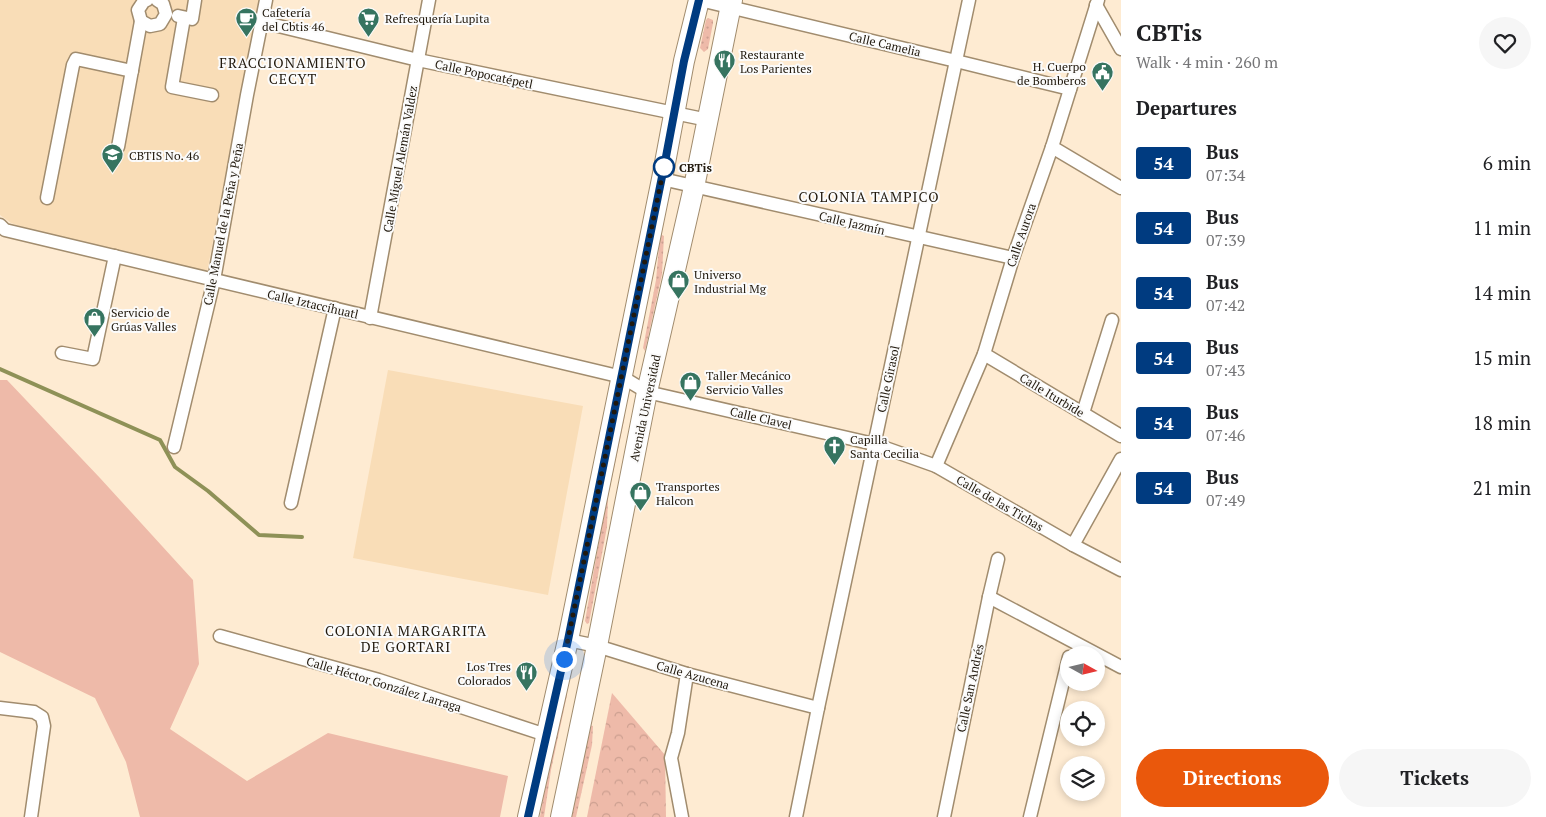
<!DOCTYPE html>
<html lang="en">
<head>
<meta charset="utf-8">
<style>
	body { margin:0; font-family:"PT Serif",serif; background:#f6f6f6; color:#202124; height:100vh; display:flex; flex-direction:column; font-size:19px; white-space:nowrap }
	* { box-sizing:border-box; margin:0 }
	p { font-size:16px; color:#757577 }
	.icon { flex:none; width:28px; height:28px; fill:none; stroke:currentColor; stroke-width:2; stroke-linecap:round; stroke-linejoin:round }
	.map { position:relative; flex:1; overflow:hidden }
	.side { display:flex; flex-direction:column; background:#fff; width:425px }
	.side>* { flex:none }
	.badge { padding:0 10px; border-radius:4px; font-size:18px; line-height:32px }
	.needle { width:32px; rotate:98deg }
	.buttons { position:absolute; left:1060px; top:646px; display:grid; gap:10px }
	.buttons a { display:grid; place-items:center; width:45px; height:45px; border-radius:50%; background:#fff; box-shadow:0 2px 8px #0003; font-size:25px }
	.you { position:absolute; width:25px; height:25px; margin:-12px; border:4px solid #fff; border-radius:50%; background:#1a73e8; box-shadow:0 0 0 8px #1a73e833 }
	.map>.badge { position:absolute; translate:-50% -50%; box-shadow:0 0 0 2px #fff }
	h2 { padding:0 15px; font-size:19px; line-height:45px }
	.round { display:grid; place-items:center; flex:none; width:52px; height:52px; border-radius:26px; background:#f6f6f6 }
	.headline { display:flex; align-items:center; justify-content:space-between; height:85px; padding:0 15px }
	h1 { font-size:24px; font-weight:600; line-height:38px }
	.action { display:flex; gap:10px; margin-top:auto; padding:10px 15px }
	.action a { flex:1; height:58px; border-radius:30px; background:#ea580c; color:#fff; font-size:20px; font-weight:600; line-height:58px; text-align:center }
	.action a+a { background:#f6f6f6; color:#202124 }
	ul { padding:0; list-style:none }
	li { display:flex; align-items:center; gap:15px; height:65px; padding:0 15px }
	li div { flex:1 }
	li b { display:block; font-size:19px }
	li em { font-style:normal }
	li .badge { min-width:55px; font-weight:700; text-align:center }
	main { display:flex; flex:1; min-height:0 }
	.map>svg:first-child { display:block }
	.built { fill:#f9ddb7 }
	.grass { fill:#eebaa9 }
	.forest { fill:url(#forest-crowns) }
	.garden { fill:url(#garden-dots) }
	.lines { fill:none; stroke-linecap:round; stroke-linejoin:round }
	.stream { stroke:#8e9157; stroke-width:4 }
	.street-casing { stroke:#a18c6e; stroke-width:15 }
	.primary-casing { stroke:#a18c6e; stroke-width:22 }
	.street { stroke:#fff; stroke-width:12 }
	.primary { stroke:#fff; stroke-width:20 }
	.line-casing { stroke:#fff; stroke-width:11 }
	.line { stroke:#003b80; stroke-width:8 }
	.walk { stroke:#21190d; stroke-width:5; stroke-dasharray:0 9 }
	.stop-dot { fill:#fff; stroke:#003b80; stroke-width:2.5 }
	.labels { text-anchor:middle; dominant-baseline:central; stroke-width:4; stroke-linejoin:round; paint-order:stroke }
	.poi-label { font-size:12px; fill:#21190d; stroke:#fbfbfb; text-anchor:start }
	.street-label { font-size:12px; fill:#21190d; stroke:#fbfbfb }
	.stop-label { font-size:12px; font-weight:bold; fill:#21190d; stroke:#fbfbfb; text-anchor:start }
	.neighbourhood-label { font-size:14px; letter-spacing:1px; fill:#21190d; stroke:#fbfbfb }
</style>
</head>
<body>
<main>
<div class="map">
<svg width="1121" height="817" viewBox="0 0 1121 817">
	<defs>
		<pattern id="forest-crowns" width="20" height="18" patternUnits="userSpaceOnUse" patternTransform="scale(1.25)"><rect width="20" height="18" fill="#eebaa9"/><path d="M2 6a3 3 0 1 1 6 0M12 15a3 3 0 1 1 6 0" fill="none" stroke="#cc9f90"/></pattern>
		<pattern id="garden-dots" width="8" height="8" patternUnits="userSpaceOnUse" patternTransform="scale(1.25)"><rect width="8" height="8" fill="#eebaa9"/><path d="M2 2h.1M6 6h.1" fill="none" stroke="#cc9f90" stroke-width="1.8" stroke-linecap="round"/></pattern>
	</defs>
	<rect width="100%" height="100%" fill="#feebd2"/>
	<g class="built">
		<polygon points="0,0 259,0 207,272 34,231 11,223 0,215"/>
		<polygon points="388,370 583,406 548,595 353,558"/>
	</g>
	<polygon class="grass" points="0,380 7,380 100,478 193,580 199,664 170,729 247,781 328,733 508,776 500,817 140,817 126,762 95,698 0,652"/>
	<polygon class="forest" points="612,693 665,755 666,817 587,817"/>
	<g class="garden">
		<polygon points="708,18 713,20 713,23 708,49 704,52 700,48 706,20"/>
		<polygon points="662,235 664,236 662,274 645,351 643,348 656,280 660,236"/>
		<polygon points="623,412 625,414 624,420 608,497 607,527 589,623 587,624 585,621 601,530 604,497"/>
		<polygon points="565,694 567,695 551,770 544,817 540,817 548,769"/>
		<polygon points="589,725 593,726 592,745 576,817 568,817"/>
	</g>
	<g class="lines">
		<polyline class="stream" points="0,369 160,440 175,467 208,491 259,535 302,537"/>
		<defs>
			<g id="street">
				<polyline points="147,0 144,1 138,10 141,21 150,26 160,24 166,14 163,4 157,0"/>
				<polyline points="700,0 956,61 1070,89"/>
				<polyline points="1096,5 1121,49"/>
				<polyline points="178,16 192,19 195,0"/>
				<polyline points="184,18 172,87 212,95"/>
				<polyline points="262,22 418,60 708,120"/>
				<polyline points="118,147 141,21"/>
				<polyline points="1052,147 1121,188"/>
				<polyline points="662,179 1013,258"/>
				<polyline points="47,198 73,65 76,59 132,71"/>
				<polyline points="0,225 5,230 622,377 647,392 874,444 936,466 1073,545 1121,570"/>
				<polyline points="370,318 429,0"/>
				<polyline points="62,353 93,359 115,256"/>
				<polyline points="984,354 1121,436"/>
				<polyline points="1083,413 1112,320"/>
				<polyline points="174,447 214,280 247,95 266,0"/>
				<polyline points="936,466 984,354 1013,258 1052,147 1098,0"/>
				<polyline points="291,503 335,308"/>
				<polyline points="1073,545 1121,459"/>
				<polyline points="989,597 1121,667"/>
				<polyline points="220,636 379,680 546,735"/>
				<polyline points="568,640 597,646 687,674 818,708"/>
				<polyline points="0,708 34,712 42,717 44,726 31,817"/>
				<polyline points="682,817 671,758 678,733 687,674"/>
				<polyline points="796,817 818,708 969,0"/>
				<polyline points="944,817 989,597 998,559"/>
				<polyline points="1030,817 1069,657"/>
			</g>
			<g id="primary">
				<polyline points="528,817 568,640 662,179 684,61 699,0"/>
				<polyline points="561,817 597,646 647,392 694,187 732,0"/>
			</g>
		</defs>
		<use href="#street" class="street-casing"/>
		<use href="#primary" class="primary-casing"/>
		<use href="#street" class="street"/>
		<use href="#primary" class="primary"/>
	</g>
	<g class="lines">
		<defs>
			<polyline id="line" points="528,817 568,640 665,162 684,61 699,0"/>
		</defs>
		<use href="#line" class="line-casing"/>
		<use href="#line" class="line"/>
		<polyline class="walk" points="564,659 665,162 664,167"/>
	</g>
	<defs>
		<symbol id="supermarket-pin" viewBox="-11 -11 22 30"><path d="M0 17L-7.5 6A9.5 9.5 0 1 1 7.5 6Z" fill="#367460" stroke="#fbfbfb"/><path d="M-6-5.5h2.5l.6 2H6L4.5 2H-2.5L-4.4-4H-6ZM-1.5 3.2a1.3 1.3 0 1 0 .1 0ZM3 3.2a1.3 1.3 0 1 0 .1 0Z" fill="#fff"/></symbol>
		<symbol id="cafe-pin" viewBox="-11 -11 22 30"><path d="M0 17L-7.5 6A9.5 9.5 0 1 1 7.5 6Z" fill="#367460" stroke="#fbfbfb"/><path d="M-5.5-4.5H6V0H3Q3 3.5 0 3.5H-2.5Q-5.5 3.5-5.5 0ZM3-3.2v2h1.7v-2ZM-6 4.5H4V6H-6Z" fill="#fff"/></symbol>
		<symbol id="restaurant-pin" viewBox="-11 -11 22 30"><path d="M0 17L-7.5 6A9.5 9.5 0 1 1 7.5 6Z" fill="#367460" stroke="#fbfbfb"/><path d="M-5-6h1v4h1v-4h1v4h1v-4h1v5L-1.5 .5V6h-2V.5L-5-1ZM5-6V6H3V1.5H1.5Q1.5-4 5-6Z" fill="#fff"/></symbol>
		<symbol id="civic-pin" viewBox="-11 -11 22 30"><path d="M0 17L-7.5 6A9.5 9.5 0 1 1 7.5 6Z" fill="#367460" stroke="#fbfbfb"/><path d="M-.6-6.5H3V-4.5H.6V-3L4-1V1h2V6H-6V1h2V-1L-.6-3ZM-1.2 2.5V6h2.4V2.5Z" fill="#fff"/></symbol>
		<symbol id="university-pin" viewBox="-11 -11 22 30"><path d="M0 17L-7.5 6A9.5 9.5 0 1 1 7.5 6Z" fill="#367460" stroke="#fbfbfb"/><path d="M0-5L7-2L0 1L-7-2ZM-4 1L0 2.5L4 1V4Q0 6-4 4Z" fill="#fff"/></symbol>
		<symbol id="shop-pin" viewBox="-11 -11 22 30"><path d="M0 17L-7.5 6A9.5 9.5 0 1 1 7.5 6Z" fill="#367460" stroke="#fbfbfb"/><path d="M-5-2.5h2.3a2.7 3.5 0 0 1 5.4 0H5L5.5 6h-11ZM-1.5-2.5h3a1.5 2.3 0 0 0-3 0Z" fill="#fff"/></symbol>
		<symbol id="church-pin" viewBox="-11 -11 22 30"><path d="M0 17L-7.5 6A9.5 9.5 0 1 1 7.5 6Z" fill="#367460" stroke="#fbfbfb"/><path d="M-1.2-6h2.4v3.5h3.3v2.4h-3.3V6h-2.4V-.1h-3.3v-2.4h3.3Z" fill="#fff"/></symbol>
	</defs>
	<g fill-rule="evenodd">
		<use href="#supermarket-pin" x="356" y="6" width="25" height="34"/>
		<use href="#cafe-pin" x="234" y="6" width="25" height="34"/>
		<use href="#restaurant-pin" x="712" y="48" width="25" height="34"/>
		<use href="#civic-pin" x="1090" y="60" width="25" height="34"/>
		<use href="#university-pin" x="100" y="142" width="25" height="34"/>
		<use href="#shop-pin" x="666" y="268" width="25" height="34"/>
		<use href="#shop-pin" x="82" y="306" width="25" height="34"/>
		<use href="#shop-pin" x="678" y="370" width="25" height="34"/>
		<use href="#church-pin" x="822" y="434" width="25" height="34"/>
		<use href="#shop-pin" x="628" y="480" width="25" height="34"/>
		<use href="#restaurant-pin" x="514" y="660" width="25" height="34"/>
	</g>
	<circle class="stop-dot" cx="664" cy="167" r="10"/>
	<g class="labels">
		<g class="poi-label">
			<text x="262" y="12">Cafetería<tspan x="262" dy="14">del Cbtis 46</tspan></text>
			<text x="385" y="18">Refresquería Lupita</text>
			<text x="740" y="54">Restaurante<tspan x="740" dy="14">Los Parientes</tspan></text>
			<text x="1086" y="66" text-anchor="end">H. Cuerpo<tspan x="1086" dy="14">de Bomberos</tspan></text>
			<text x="129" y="155">CBTIS No. 46</text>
			<text x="694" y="274">Universo<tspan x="694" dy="14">Industrial Mg</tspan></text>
			<text x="111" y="312">Servicio de<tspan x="111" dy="14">Grúas Valles</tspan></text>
			<text x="706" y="375">Taller Mecánico<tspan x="706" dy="14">Servicio Valles</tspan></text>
			<text x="850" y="439">Capilla<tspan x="850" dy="14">Santa Cecilia</tspan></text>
			<text x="656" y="486">Transportes<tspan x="656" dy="14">Halcon</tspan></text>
			<text x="511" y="666" text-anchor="end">Los Tres<tspan x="511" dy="14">Colorados</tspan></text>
		</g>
		<g class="street-label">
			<text transform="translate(885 44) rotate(13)">Calle Camelia</text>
			<text transform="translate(484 74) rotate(12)">Calle Popocatépetl</text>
			<text transform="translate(400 159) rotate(-80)">Calle Miguel Alemán Valdez</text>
			<text transform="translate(852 223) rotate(13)">Calle Jazmín</text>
			<text transform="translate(223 224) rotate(-79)">Calle Manuel de la Peña y Peña</text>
			<text transform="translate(1021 235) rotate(-71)">Calle Aurora</text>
			<text transform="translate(313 304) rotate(13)">Calle Iztaccíhuatl</text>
			<text transform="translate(888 379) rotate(-78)">Calle Girasol</text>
			<text transform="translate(1052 395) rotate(31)">Calle Iturbide</text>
			<text transform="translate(645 408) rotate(-78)">Avenida Universidad</text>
			<text transform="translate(761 418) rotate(13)">Calle Clavel</text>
			<text transform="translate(1000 503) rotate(30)">Calle de las Tichas</text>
			<text transform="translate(693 675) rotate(16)">Calle Azucena</text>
			<text transform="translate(384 684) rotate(17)">Calle Héctor González Larraga</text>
			<text transform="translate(970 688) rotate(-78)">Calle San Andrés</text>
		</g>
		<g class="stop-label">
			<text x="679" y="167">CBTis</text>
		</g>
		<g class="neighbourhood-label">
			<text x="293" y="62">FRACCIONAMIENTO<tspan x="293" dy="16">CECYT</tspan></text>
			<text x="869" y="196">COLONIA TAMPICO</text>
			<text x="406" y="630">COLONIA MARGARITA<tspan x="406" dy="16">DE GORTARI</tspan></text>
		</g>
	</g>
</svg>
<div class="buttons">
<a><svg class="needle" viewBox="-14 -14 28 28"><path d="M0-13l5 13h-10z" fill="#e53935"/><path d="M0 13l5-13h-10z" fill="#757577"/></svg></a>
<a><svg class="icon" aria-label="locate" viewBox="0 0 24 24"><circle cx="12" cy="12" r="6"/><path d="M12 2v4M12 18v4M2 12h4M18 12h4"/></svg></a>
<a><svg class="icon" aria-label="layers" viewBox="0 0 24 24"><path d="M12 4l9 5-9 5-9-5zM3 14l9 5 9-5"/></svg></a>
</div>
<div class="you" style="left:564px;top:659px"></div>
</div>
<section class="side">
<div class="headline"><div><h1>CBTis</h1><p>Walk · 4 min · 260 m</p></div><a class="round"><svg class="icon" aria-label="heart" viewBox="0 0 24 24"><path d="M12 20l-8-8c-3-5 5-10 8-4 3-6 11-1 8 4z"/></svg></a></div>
<h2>Departures</h2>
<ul>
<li><span class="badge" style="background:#003b80;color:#fff">54</span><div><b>Bus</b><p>07:34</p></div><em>6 min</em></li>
<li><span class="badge" style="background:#003b80;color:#fff">54</span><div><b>Bus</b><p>07:39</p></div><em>11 min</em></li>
<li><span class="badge" style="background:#003b80;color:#fff">54</span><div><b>Bus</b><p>07:42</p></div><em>14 min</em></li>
<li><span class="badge" style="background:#003b80;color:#fff">54</span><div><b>Bus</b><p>07:43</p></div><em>15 min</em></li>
<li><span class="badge" style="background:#003b80;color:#fff">54</span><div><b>Bus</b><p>07:46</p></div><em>18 min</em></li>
<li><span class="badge" style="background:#003b80;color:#fff">54</span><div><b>Bus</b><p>07:49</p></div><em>21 min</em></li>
</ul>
<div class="action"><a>Directions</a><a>Tickets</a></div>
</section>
</main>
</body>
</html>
